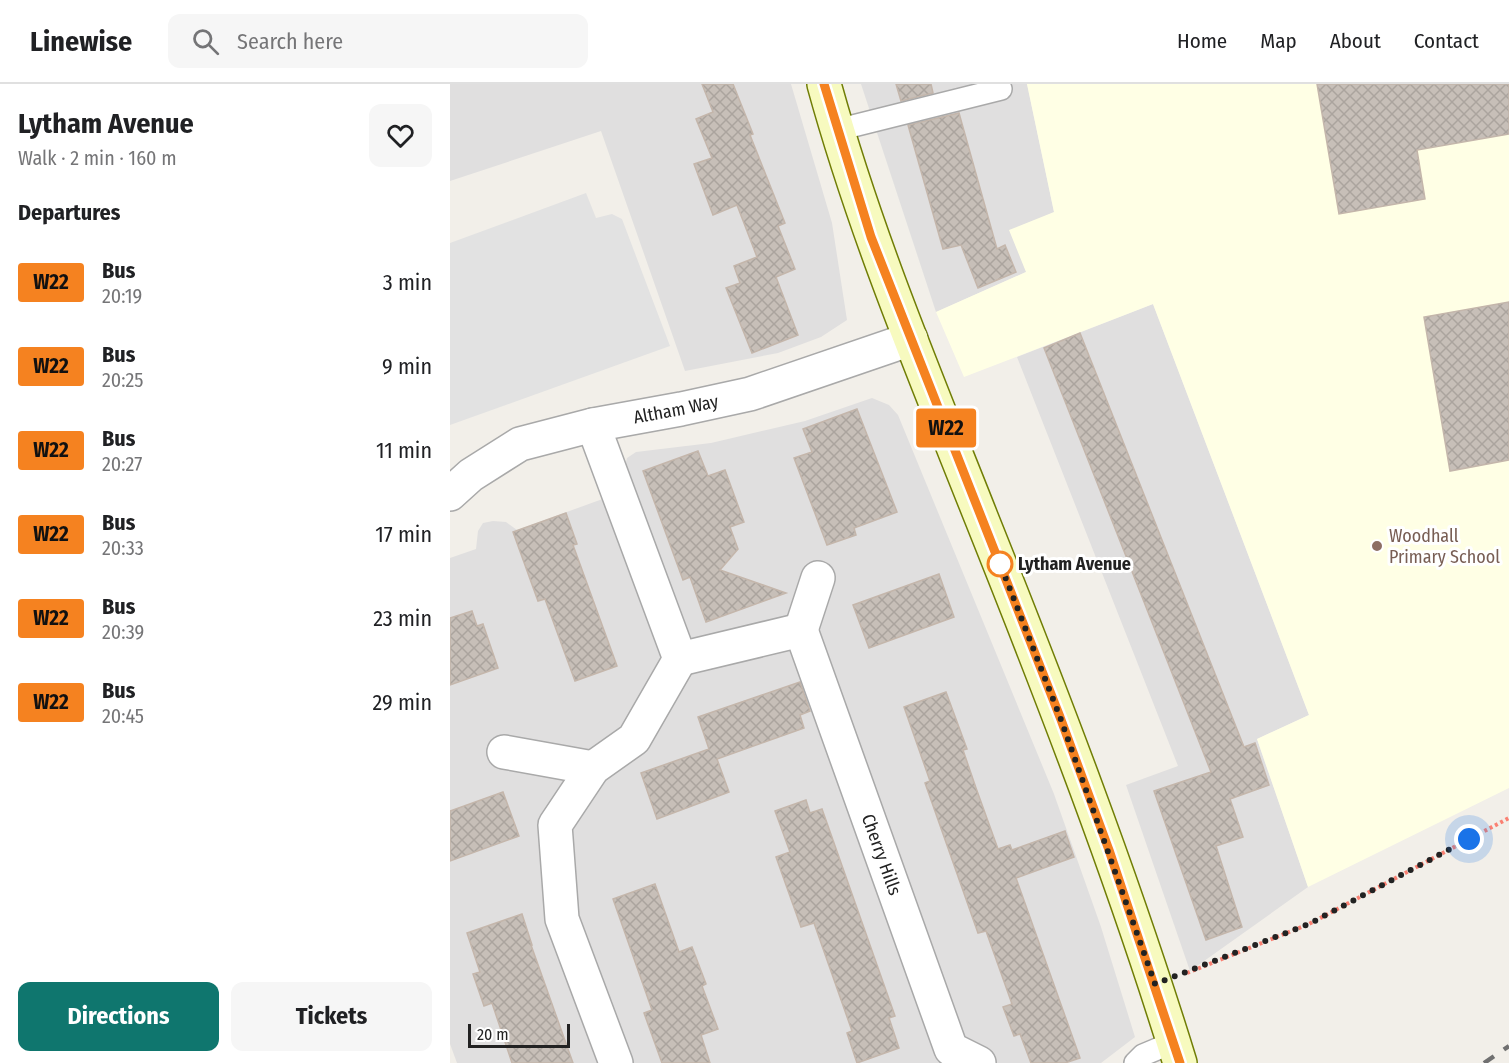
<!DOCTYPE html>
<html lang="en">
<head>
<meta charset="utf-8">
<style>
	body { margin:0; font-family:"Fira Sans Condensed",sans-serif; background:#f6f6f6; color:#202124; height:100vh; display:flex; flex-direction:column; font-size:22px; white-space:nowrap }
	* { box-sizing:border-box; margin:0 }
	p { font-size:20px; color:#757577 }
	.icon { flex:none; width:33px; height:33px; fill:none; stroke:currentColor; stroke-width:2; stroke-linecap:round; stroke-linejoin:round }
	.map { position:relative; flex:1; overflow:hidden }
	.sheet { display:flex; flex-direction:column; background:#fff; width:450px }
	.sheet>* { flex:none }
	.badge { padding:0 12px; border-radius:4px; font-size:21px; line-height:39px }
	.scale { position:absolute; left:18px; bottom:15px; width:102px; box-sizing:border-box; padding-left:6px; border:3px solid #222; border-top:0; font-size:16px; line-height:21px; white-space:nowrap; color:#222; -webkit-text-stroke:4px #fff; paint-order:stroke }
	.you { position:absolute; width:30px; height:30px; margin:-15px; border:4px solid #fff; border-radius:50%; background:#1a73e8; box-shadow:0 0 0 9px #1a73e833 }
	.map>.badge { position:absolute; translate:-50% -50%; box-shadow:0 0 0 3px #fff }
	h2 { padding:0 18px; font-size:22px; line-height:54px }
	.round { display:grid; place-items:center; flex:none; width:63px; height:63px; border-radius:12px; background:#f6f6f6 }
	.head { display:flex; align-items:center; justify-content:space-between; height:102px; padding:0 18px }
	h1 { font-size:28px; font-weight:700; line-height:45px }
	.action { display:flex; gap:12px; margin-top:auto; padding:12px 18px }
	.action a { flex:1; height:69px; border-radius:12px; background:#0f766e; color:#fff; font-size:24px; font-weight:700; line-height:69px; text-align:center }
	.action a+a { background:#f6f6f6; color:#202124 }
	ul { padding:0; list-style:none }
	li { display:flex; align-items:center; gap:18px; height:84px; padding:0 18px }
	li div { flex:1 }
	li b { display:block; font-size:22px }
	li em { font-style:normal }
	li .badge { min-width:66px; font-weight:700; text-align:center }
	header { display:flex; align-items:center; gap:36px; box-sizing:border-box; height:84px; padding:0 30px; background:#fff; border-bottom:2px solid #e0e0e0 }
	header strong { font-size:28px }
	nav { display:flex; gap:33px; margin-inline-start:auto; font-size:21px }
	.search { width:420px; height:54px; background:#f6f6f6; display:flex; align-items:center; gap:15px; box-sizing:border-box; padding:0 21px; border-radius:12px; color:#757577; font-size:22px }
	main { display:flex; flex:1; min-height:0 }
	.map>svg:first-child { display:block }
	.residential { fill:#e0dfdf }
	.education { fill:#ffffe5 }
	.parking { fill:#e2e2e2 }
	.building { fill:url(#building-cross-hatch); stroke:#c4b6ab; stroke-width:1.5 }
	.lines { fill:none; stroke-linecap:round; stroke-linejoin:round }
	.service-casing { stroke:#a9a9a9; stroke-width:24 }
	.minor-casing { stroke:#a9a9a9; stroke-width:36 }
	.secondary-casing { stroke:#707d05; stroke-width:36 }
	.path { stroke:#fa8072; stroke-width:4; stroke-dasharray:3 3; stroke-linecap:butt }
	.service { stroke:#fff; stroke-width:21 }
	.minor { stroke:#fff; stroke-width:33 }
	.secondary { stroke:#f7fabf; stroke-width:33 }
	.rail { stroke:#707070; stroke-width:4.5; stroke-dasharray:12 12; stroke-linecap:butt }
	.line-casing { stroke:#fff; stroke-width:14 }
	.line { stroke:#f58220; stroke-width:9 }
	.walk { stroke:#222; stroke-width:6; stroke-dasharray:0 10.8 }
	.education-dot { fill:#8d6e63; stroke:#fff; stroke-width:2 }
	.stop-dot { fill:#fff; stroke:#f58220; stroke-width:3 }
	.labels { text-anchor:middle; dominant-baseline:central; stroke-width:6; stroke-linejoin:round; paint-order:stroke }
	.street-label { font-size:18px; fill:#222; stroke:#fff }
	.education-label { font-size:18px; fill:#785e54; stroke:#fff; text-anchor:start }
	.stop-label { font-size:18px; font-weight:bold; fill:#222; stroke:#fff; text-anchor:start }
</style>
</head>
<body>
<header>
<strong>Linewise</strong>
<div class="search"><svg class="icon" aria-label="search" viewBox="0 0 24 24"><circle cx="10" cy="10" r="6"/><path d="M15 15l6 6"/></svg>Search here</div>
<nav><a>Home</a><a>Map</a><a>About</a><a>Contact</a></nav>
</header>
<main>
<section class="sheet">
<div class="head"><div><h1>Lytham Avenue</h1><p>Walk · 2 min · 160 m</p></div><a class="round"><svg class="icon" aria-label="heart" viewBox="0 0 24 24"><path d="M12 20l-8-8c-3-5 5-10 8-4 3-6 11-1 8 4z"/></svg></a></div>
<h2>Departures</h2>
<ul>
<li><span class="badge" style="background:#f58220;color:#111">W22</span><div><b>Bus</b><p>20:19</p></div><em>3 min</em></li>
<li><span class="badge" style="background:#f58220;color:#111">W22</span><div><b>Bus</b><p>20:25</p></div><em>9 min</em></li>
<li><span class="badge" style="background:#f58220;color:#111">W22</span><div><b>Bus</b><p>20:27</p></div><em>11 min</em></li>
<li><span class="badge" style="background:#f58220;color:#111">W22</span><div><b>Bus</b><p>20:33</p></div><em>17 min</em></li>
<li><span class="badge" style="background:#f58220;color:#111">W22</span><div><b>Bus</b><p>20:39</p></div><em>23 min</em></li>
<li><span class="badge" style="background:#f58220;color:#111">W22</span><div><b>Bus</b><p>20:45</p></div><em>29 min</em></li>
</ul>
<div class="action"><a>Directions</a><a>Tickets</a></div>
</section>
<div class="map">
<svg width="1059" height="979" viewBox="0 0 1059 979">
	<defs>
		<pattern id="building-cross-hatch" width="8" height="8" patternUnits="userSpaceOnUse" patternTransform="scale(1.5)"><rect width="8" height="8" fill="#c7bfb8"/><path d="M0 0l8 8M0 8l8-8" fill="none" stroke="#aba49e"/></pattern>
	</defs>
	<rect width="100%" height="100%" fill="#f2efe9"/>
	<g class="residential">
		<polygon points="0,0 341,0 382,139 397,236 371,253 328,269 235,287 151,47 0,97"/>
		<polygon points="411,0 577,0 604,128 576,188 486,228"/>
		<polygon points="703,220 859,631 807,655 858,803 740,887 676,701 728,682 567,273"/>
		<polygon points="422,314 439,321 448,331 604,710 651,843 685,953 651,979 7,979 0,960 0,474 26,465 28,447 33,439 43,437 56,438 67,446 183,404 175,382 177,374 186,368 261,359 355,337"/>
	</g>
	<polygon class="education" points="577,0 1059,0 1059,704 858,803 807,655 859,631 703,220 514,293 486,228 576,188 559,146 604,128"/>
	<polygon class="parking" points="136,109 146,134 162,130 172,135 220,262 0,341 0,159"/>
	<g class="building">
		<polygon points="252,0 283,0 303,50 300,51 335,139 328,142 345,185 326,193 348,251 302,269 276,204 290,199 284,182 307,173 287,121 263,131 244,80 262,74 246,35 263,28"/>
		<polygon points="446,0 481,0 483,9 451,17"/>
		<polygon points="867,0 1059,0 1059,50 967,66 975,115 889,130"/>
		<polygon points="509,29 547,165 555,161 566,188 528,204 511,161 493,165 458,41"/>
		<polygon points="1059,218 1059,376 1000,387 974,233"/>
		<polygon points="630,249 794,663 805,659 819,701 780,715 793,753 766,762 792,843 756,856 704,707 761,688 594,264"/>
		<polygon points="407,325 447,428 404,444 406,451 377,461 344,374 362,368 353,345"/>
		<polygon points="248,367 258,392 275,386 294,438 280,443 288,465 270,486 336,509 256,538 240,493 233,496 193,387"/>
		<polygon points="116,429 127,460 123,461 167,582 125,597 95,515 88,517 63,448"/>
		<polygon points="489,490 504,533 419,564 403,521"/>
		<polygon points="22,527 27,542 33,540 48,584 0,601 0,534"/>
		<polygon points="350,598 360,627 350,631 354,644 267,675 279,708 207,735 191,689 259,665 248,633"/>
		<polygon points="496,608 517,665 513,666 526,704 548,765 560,761 562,766 615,747 624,773 566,794 630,974 615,979 581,979 570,950 564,952 553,923 562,920 536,847 528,849 475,699 480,697 454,623"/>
		<polygon points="53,708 69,752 0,777 0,727"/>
		<polygon points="356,716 360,729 372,725 445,932 439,934 449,964 407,979 397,949 402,947 364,839 351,843 326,773 340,768 325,727"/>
		<polygon points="205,800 229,868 242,863 256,900 252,902 268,945 251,951 260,979 212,979 194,929 202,926 163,815"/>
		<polygon points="72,830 82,861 81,861 123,979 62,979 42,919 34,922 23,890 30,888 17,849"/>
	</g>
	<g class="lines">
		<defs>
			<g id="service">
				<polyline points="387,46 551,5"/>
				<polyline points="685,979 693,971 724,958"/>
			</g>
			<g id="minor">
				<polyline points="143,341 230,575 184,655 143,684 105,741 112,835 166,979"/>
				<path id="s1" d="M0 410 21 391 70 360 143 341 231 325 300 310 461 255"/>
				<polyline points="351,546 368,494"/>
				<path id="s2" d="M230 575 351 546 501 965 529 979"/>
				<polyline points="54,668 143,684"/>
			</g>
			<path id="secondary" d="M374 0C415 149 474 289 531 433 603 613 673 794 730 979"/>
		</defs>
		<use href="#service" class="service-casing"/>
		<use href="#minor" class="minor-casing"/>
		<use href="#secondary" class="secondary-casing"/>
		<polyline class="path" points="737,889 859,840 1059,734"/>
		<use href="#service" class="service"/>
		<use href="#minor" class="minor"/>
		<use href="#secondary" class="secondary"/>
		<polyline class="rail" points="1034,979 1059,962"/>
	</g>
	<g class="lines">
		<defs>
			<polyline id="line" points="374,0 421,153 610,633 659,766 730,979"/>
		</defs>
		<use href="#line" class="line-casing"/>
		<use href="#line" class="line"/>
		<polyline class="walk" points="550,480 549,477 610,633 705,900 859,840 1019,755"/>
	</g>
	<circle class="education-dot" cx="927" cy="462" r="6"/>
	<circle class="stop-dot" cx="550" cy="480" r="12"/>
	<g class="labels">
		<g class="street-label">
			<text stroke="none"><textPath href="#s1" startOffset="246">Altham Way</textPath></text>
			<text stroke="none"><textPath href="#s2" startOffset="363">Cherry Hills</textPath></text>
		</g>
		<g class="education-label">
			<text x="939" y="452">Woodhall<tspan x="939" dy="21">Primary School</tspan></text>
		</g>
		<g class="stop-label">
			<text x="568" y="480">Lytham Avenue</text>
		</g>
	</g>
</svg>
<div class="scale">20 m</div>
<div class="you" style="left:1019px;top:755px"></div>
<b class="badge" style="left:496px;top:344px;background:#f58220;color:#111">W22</b>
</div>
</main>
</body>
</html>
